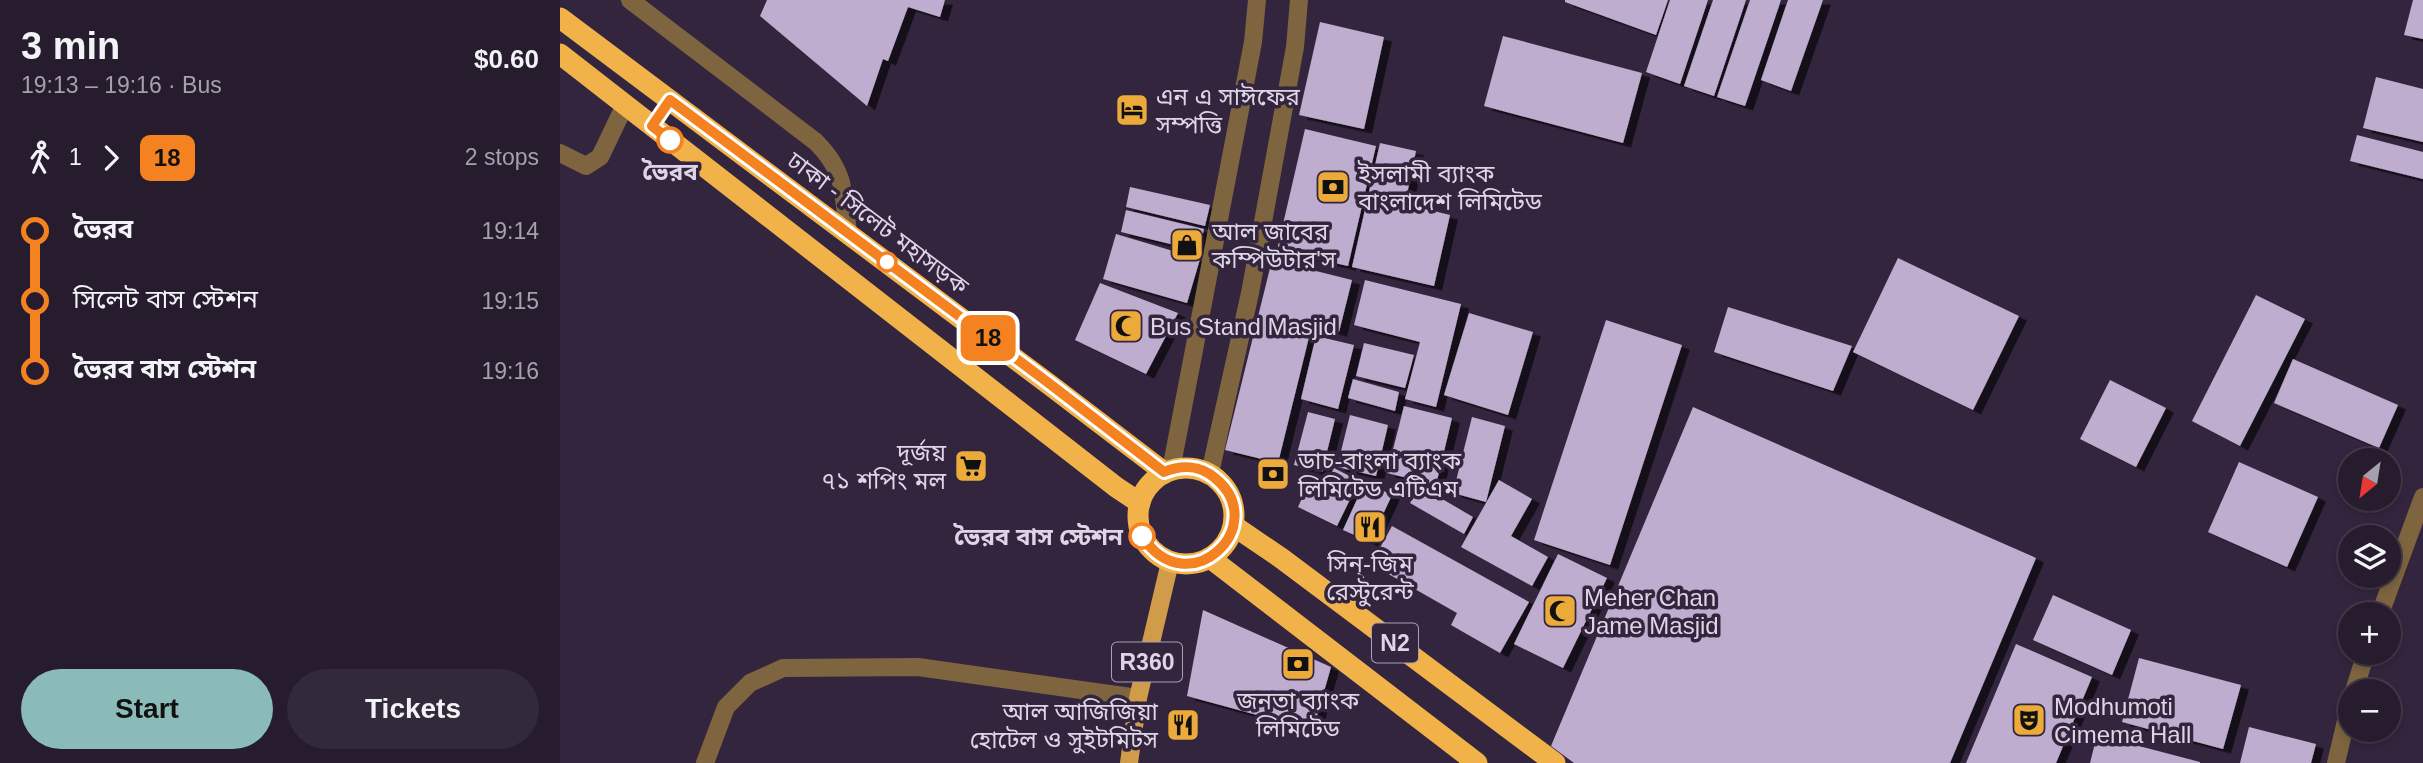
<!DOCTYPE html>
<html lang="en">
<head>
<meta charset="utf-8">
<style>
	body { margin:0; font-family:Arial,"Noto Sans Bengali",sans-serif; background:#32293a; color:#f1f3f6; height:100vh; display:flex; flex-direction:column; font-size:26px; white-space:nowrap }
	* { box-sizing:border-box; margin:0 }
	p { font-size:23px; color:#a4a1aa }
	.icon { flex:none; width:38px; height:38px; fill:none; stroke:currentColor; stroke-width:2; stroke-linecap:round; stroke-linejoin:round }
	.map { position:relative; flex:1; overflow:hidden }
	.sheet { display:flex; flex-direction:column; background:#261c2e; width:560px }
	.sheet>* { flex:none }
	.badge { padding:0 14px; border-radius:10px; font-size:24px; line-height:46px }
	.needle { width:46px; rotate:210deg }
	.fabs { position:absolute; left:1778px; top:448px; display:grid; gap:14px }
	.fabs a { display:grid; place-items:center; width:63px; height:63px; border-radius:50%; background:#261c2e; box-shadow:0 4px 10px #0003,0 0 0 2px #423a4a; font-size:35px }
	.map>.badge { position:absolute; translate:-50% -50%; box-shadow:0 0 0 4px #fff }
	.legs { display:flex; align-items:center; gap:10px; height:77px; padding:0 21px; font-size:23px }
	.legs p { margin-inline-start:auto }
	.overview { display:flex; align-items:center; justify-content:space-between; height:119px; padding:0 21px }
	h1 { font-size:38px; font-weight:700; line-height:52px }
	.cta { display:flex; gap:14px; margin-top:auto; padding:14px 21px }
	.cta a { flex:1; height:80px; border-radius:42px; background:#8bbbb9; color:#111; font-size:28px; font-weight:700; line-height:80px; text-align:center }
	.cta a+a { background:#32293a; color:#f1f3f6 }
	ul { padding:0 21px; list-style:none }
	li { display:flex; align-items:center; gap:24px; height:70px; font-size:26px }
	li i { display:grid; place-items:center; width:10px; height:100%; margin:0 9px; background:currentColor }
	li i::after { content:''; width:18px; height:18px; margin:-9px; border:5px solid; border-radius:50%; background:#261c2e }
	li p { margin-inline-start:auto }
	li:first-child i { background:linear-gradient(#0000 50%,currentColor 0) }
	li:last-child i { background:linear-gradient(currentColor 50%,#0000 0) }
	main { display:flex; flex:1; min-height:0 }
	.map>svg:first-child { display:block }
	.building { fill:#beadce; filter:url(#shadow) }
	.lines { fill:none; stroke-linecap:round; stroke-linejoin:round }
	.minor { stroke:#7e653f; stroke-width:18 }
	.major { stroke:#d09c49; stroke-width:18 }
	.highway { stroke:#f1b24a; stroke-width:21 }
	.line-1-casing { stroke:#fff; stroke-width:16 }
	.line-1 { stroke:#f58220; stroke-width:10 }
	.stop-1-dot { fill:#fff; stroke:#f58220; stroke-width:3.5 }
	.labels { text-anchor:middle; dominant-baseline:central; stroke-width:7; stroke-linejoin:round; paint-order:stroke }
	.shield { fill:#33253e; stroke:#aba0b4; stroke-width:2 }
	.shield-label { font-size:23px; font-weight:bold; fill:#ded5e6 }
	.poi-label { font-size:24px; fill:#ded5e6; stroke:#33253e; text-anchor:start }
	.stop-label { font-size:24px; font-weight:bold; fill:#ded5e6; stroke:#33253e }
	.street-label { font-size:24px; fill:#ded5e6; stroke:#33253e }
</style>
</head>
<body>
<main>
<section class="sheet">
<div class="overview"><div><h1>3 min</h1><p>19:13 – 19:16 · Bus</p></div><b>$0.60</b></div>
<div class="legs"><svg class="icon" aria-label="walk" viewBox="0 0 24 24"><circle cx="13" cy="4" r="2"/><path d="M13 8l-2 6 4 7M11 14l-3 7M7 12l3-4h3l4 4"/></svg>1<svg class="icon" aria-label="forward" viewBox="0 0 24 24"><path d="M9 5l7 7-7 7"/></svg><b class="badge" style="background:#f58220;color:#111">18</b><p>2 stops</p></div>
<ul>
<li><i style="color:#f58220"></i><b>ভৈরব</b><p>19:14</p></li>
<li><i style="color:#f58220"></i><span>সিলেট বাস স্টেশন</span><p>19:15</p></li>
<li><i style="color:#f58220"></i><b>ভৈরব বাস স্টেশন</b><p>19:16</p></li>
</ul>
<div class="cta"><a>Start</a><a>Tickets</a></div>
</section>
<div class="map">
<svg width="1863" height="763" viewBox="0 0 1863 763">
	<defs>
		<filter id="shadow"><feDropShadow dx="8" dy="4.5" stdDeviation="0" flood-color="#0009"/></filter>
	</defs>
	<rect width="100%" height="100%" fill="#33253e"/>
	<g class="building">
		<polygon points="207,0 385,0 380,17 348,7 328,61 323,59 307,106 200,16"/>
		<polygon points="1005,0 1108,0 1096,35 1005,2"/>
		<polygon points="1110,0 1148,0 1120,84 1086,72"/>
		<polygon points="1153,0 1186,0 1154,96 1124,86"/>
		<polygon points="1190,0 1221,0 1185,106 1157,97"/>
		<polygon points="1228,0 1263,0 1231,91 1201,80"/>
		<polygon points="1853,0 1863,0 1863,39 1844,35"/>
		<polygon points="760,22 824,37 804,129 739,115"/>
		<polygon points="943,36 1082,73 1063,143 924,106"/>
		<polygon points="1816,77 1863,89 1863,142 1803,128"/>
		<polygon points="745,129 816,146 788,266 717,250"/>
		<polygon points="1797,135 1863,152 1863,179 1790,161"/>
		<polygon points="820,143 856,151 845,204 890,215 874,286 792,267"/>
		<polygon points="570,187 650,205 645,226 566,207"/>
		<polygon points="566,210 644,229 639,251 561,232"/>
		<polygon points="556,234 640,259 627,303 543,279"/>
		<polygon points="1338,258 1459,316 1413,410 1293,352"/>
		<polygon points="712,260 792,280 779,332 752,325 718,463 665,450"/>
		<polygon points="805,280 901,304 876,407 845,399 860,342 794,325"/>
		<polygon points="540,283 618,313 586,374 515,340"/>
		<polygon points="1696,295 1745,319 1680,446 1632,421"/>
		<polygon points="1168,307 1292,346 1273,391 1154,352"/>
		<polygon points="909,313 973,332 948,415 884,395"/>
		<polygon points="1046,320 1122,345 1050,565 974,540"/>
		<polygon points="756,336 794,345 778,409 741,399"/>
		<polygon points="804,343 854,355 845,388 796,376"/>
		<polygon points="1733,359 1838,405 1819,448 1714,403"/>
		<polygon points="793,379 839,392 835,411 788,398"/>
		<polygon points="1550,380 1606,408 1576,467 1520,439"/>
		<polygon points="844,406 892,418 876,485 827,473"/>
		<polygon points="1133,407 1476,558 1390,763 1014,763 991,746"/>
		<polygon points="748,412 775,419 762,472 734,465"/>
		<polygon points="790,415 828,425 816,476 777,467"/>
		<polygon points="912,417 945,426 926,502 893,493"/>
		<polygon points="1679,462 1758,497 1727,567 1648,532"/>
		<polygon points="774,468 799,481 777,526 738,507 749,483 763,489"/>
		<polygon points="939,480 972,499 951,536 988,557 972,586 901,547"/>
		<polygon points="805,482 832,495 810,542 783,530"/>
		<polygon points="860,486 913,517 904,534 850,503"/>
		<polygon points="832,526 969,602 940,653 891,625 897,613 811,564"/>
		<polygon points="998,554 1047,578 1003,668 954,644"/>
		<polygon points="1493,595 1571,630 1552,675 1473,640"/>
		<polygon points="643,610 771,667 753,730 627,696"/>
		<polygon points="1456,644 1532,677 1496,763 1406,763"/>
		<polygon points="1579,658 1681,685 1663,749 1562,722"/>
		<polygon points="1689,727 1756,744 1751,763 1680,763"/>
		<polygon points="1537,735 1640,762 1640,763 1530,763"/>
	</g>
	<g class="lines">
		<g class="minor">
			<path d="M70 0 256 142C286 172 283 193 288 233"/>
			<polyline points="0,153 26,166 40,157 65,105"/>
			<polyline points="611,470 693,42 697,0"/>
			<polyline points="650,473 690,293 735,47 739,0"/>
			<polyline points="1820,614 1863,497"/>
			<polyline points="1794,691 1806,653"/>
			<polyline points="145,763 166,707 190,683 223,668 358,667 578,698"/>
			<polyline points="1776,763 1790,704"/>
		</g>
		<polyline class="major" points="569,763 578,698 610,562"/>
		<g class="highway">
			<polyline points="0,18 490,385 604,472"/>
			<polyline points="0,54 556,487 580,503"/>
			<circle cx="626" cy="516" r="48"/>
			<polyline points="674,526 721,558 995,763"/>
			<polyline points="650,558 917,763"/>
		</g>
	</g>
	<g class="lines">
		<defs>
			<path id="line-1" d="M110 140 92 126 110 100 490 384 604 472C621 465 640 465 655 478 713 525 628 607 582 536"/>
		</defs>
		<use href="#line-1" class="line-1-casing"/>
		<use href="#line-1" class="line-1"/>
	</g>
	<defs>
		<symbol id="hotel-square" viewBox="-11 -11 22 22"><rect x="-9" y="-9" width="18" height="18" rx="4" fill="#ebaa39" stroke="#33253e"/><path d="M-6-4.5h1.5V1H6V5H4.5V3h-9V5H-6ZM-4 0a1.8 1.8 0 1 1 3.6 0ZM.5 0V-2.5h3Q6-2.5 6 0Z" fill="#111"/></symbol>
		<symbol id="bank-square" viewBox="-11 -11 22 22"><rect x="-9" y="-9" width="18" height="18" rx="4" fill="#ebaa39" stroke="#33253e"/><path d="M-6-4H6V4H-6ZM0-2.3a2.3 2.3 0 1 0 0 4.6a2.3 2.3 0 1 0 0-4.6Z" fill="#111"/></symbol>
		<symbol id="shop-square" viewBox="-11 -11 22 22"><rect x="-9" y="-9" width="18" height="18" rx="4" fill="#ebaa39" stroke="#33253e"/><path d="M-5-2.5h2.3a2.7 3.5 0 0 1 5.4 0H5L5.5 6h-11ZM-1.5-2.5h3a1.5 2.3 0 0 0-3 0Z" fill="#111"/></symbol>
		<symbol id="mosque-square" viewBox="-11 -11 22 22"><rect x="-9" y="-9" width="18" height="18" rx="4" fill="#ebaa39" stroke="#33253e"/><path d="M3.5-4.9A6 6 0 1 0 3.5 4.9A5 5 0 1 1 3.5-4.9Z" fill="#111"/></symbol>
		<symbol id="supermarket-square" viewBox="-11 -11 22 22"><rect x="-9" y="-9" width="18" height="18" rx="4" fill="#ebaa39" stroke="#33253e"/><path d="M-6-5.5h2.5l.6 2H6L4.5 2H-2.5L-4.4-4H-6ZM-1.5 3.2a1.3 1.3 0 1 0 .1 0ZM3 3.2a1.3 1.3 0 1 0 .1 0Z" fill="#111"/></symbol>
		<symbol id="restaurant-square" viewBox="-11 -11 22 22"><rect x="-9" y="-9" width="18" height="18" rx="4" fill="#ebaa39" stroke="#33253e"/><path d="M-5-6h1v4h1v-4h1v4h1v-4h1v5L-1.5 .5V6h-2V.5L-5-1ZM5-6V6H3V1.5H1.5Q1.5-4 5-6Z" fill="#111"/></symbol>
		<symbol id="theatre-square" viewBox="-11 -11 22 22"><rect x="-9" y="-9" width="18" height="18" rx="4" fill="#ebaa39" stroke="#33253e"/><path d="M-5-5.5Q0-4 5-5.5V0Q5 5 0 6Q-5 5-5 0ZM-3.3-2.5H-1v1.5H-3.3ZM1-2.5H3.3v1.5H1ZM-2.8 1Q0 5.5 2.8 1Z" fill="#111"/></symbol>
	</defs>
	<g fill-rule="evenodd">
		<use href="#hotel-square" x="553" y="91" width="38" height="38"/>
		<use href="#bank-square" x="754" y="168" width="38" height="38"/>
		<use href="#shop-square" x="608" y="226" width="38" height="38"/>
		<use href="#mosque-square" x="547" y="307" width="38" height="38"/>
		<use href="#supermarket-square" x="392" y="447" width="38" height="38"/>
		<use href="#bank-square" x="694" y="455" width="38" height="38"/>
		<use href="#restaurant-square" x="791" y="508" width="38" height="38"/>
		<use href="#mosque-square" x="981" y="592" width="38" height="38"/>
		<use href="#bank-square" x="719" y="645" width="38" height="38"/>
		<use href="#theatre-square" x="1450" y="701" width="38" height="38"/>
		<use href="#restaurant-square" x="604" y="706" width="38" height="38"/>
	</g>
	<g class="stop-1-dot">
		<circle cx="110" cy="140" r="12"/>
		<circle cx="327" cy="262" r="9"/>
		<circle cx="582" cy="536" r="12"/>
	</g>
	<g class="labels">
		<g class="shield">
			<rect x="812" y="623.5" width="46" height="39" rx="5"/>
			<rect x="552" y="642.5" width="70" height="39" rx="5"/>
		</g>
		<g class="shield-label">
			<text x="835" y="643">N2</text>
			<text x="587" y="662">R360</text>
		</g>
		<g class="poi-label">
			<text x="596" y="96">এন এ সাঈফের<tspan x="596" dy="28">সম্পত্তি</tspan></text>
			<text x="798" y="173">ইসলামী ব্যাংক<tspan x="798" dy="28">বাংলাদেশ লিমিটেড</tspan></text>
			<text x="652" y="231">আল জাবের<tspan x="652" dy="28">কম্পিউটার'স</tspan></text>
			<text x="590" y="326">Bus Stand Masjid</text>
			<text x="386" y="452" text-anchor="end">দূর্জয়<tspan x="386" dy="28">৭১ শপিং মল</tspan></text>
			<text x="738" y="460">ডাচ-বাংলা ব্যাংক<tspan x="738" dy="28">লিমিটেড এটিএম</tspan></text>
			<text x="810" y="563" text-anchor="middle">সিন্-জিম<tspan x="810" dy="28">রেস্টুরেন্ট</tspan></text>
			<text x="1024" y="597">Meher Chan<tspan x="1024" dy="28">Jame Masjid</tspan></text>
			<text x="738" y="700" text-anchor="middle">জনতা ব্যাংক<tspan x="738" dy="28">লিমিটেড</tspan></text>
			<text x="1494" y="706">Modhumoti<tspan x="1494" dy="28">Cimema Hall</tspan></text>
			<text x="598" y="711" text-anchor="end">আল আজিজিয়া<tspan x="598" dy="28">হোটেল ও সুইটমিটস</tspan></text>
		</g>
		<g class="stop-label">
			<text x="110" y="171">ভৈরব</text>
			<text x="563" y="536" text-anchor="end">ভৈরব বাস স্টেশন</text>
		</g>
		<g class="street-label">
			<text transform="translate(318 223) rotate(37)">ঢাকা - সিলেট মহাসড়ক</text>
		</g>
	</g>
</svg>
<div class="fabs">
<a><svg class="needle" viewBox="-14 -14 28 28"><path d="M0-13l5 13h-10z" fill="#e53935"/><path d="M0 13l5-13h-10z" fill="#a4a1aa"/></svg></a>
<a><svg class="icon" aria-label="layers" viewBox="0 0 24 24"><path d="M12 4l9 5-9 5-9-5zM3 14l9 5 9-5"/></svg></a>
<a>+</a>
<a>−</a>
</div>
<b class="badge" style="left:428px;top:338px;background:#f58220;color:#111">18</b>
</div>
</main>
</body>
</html>
